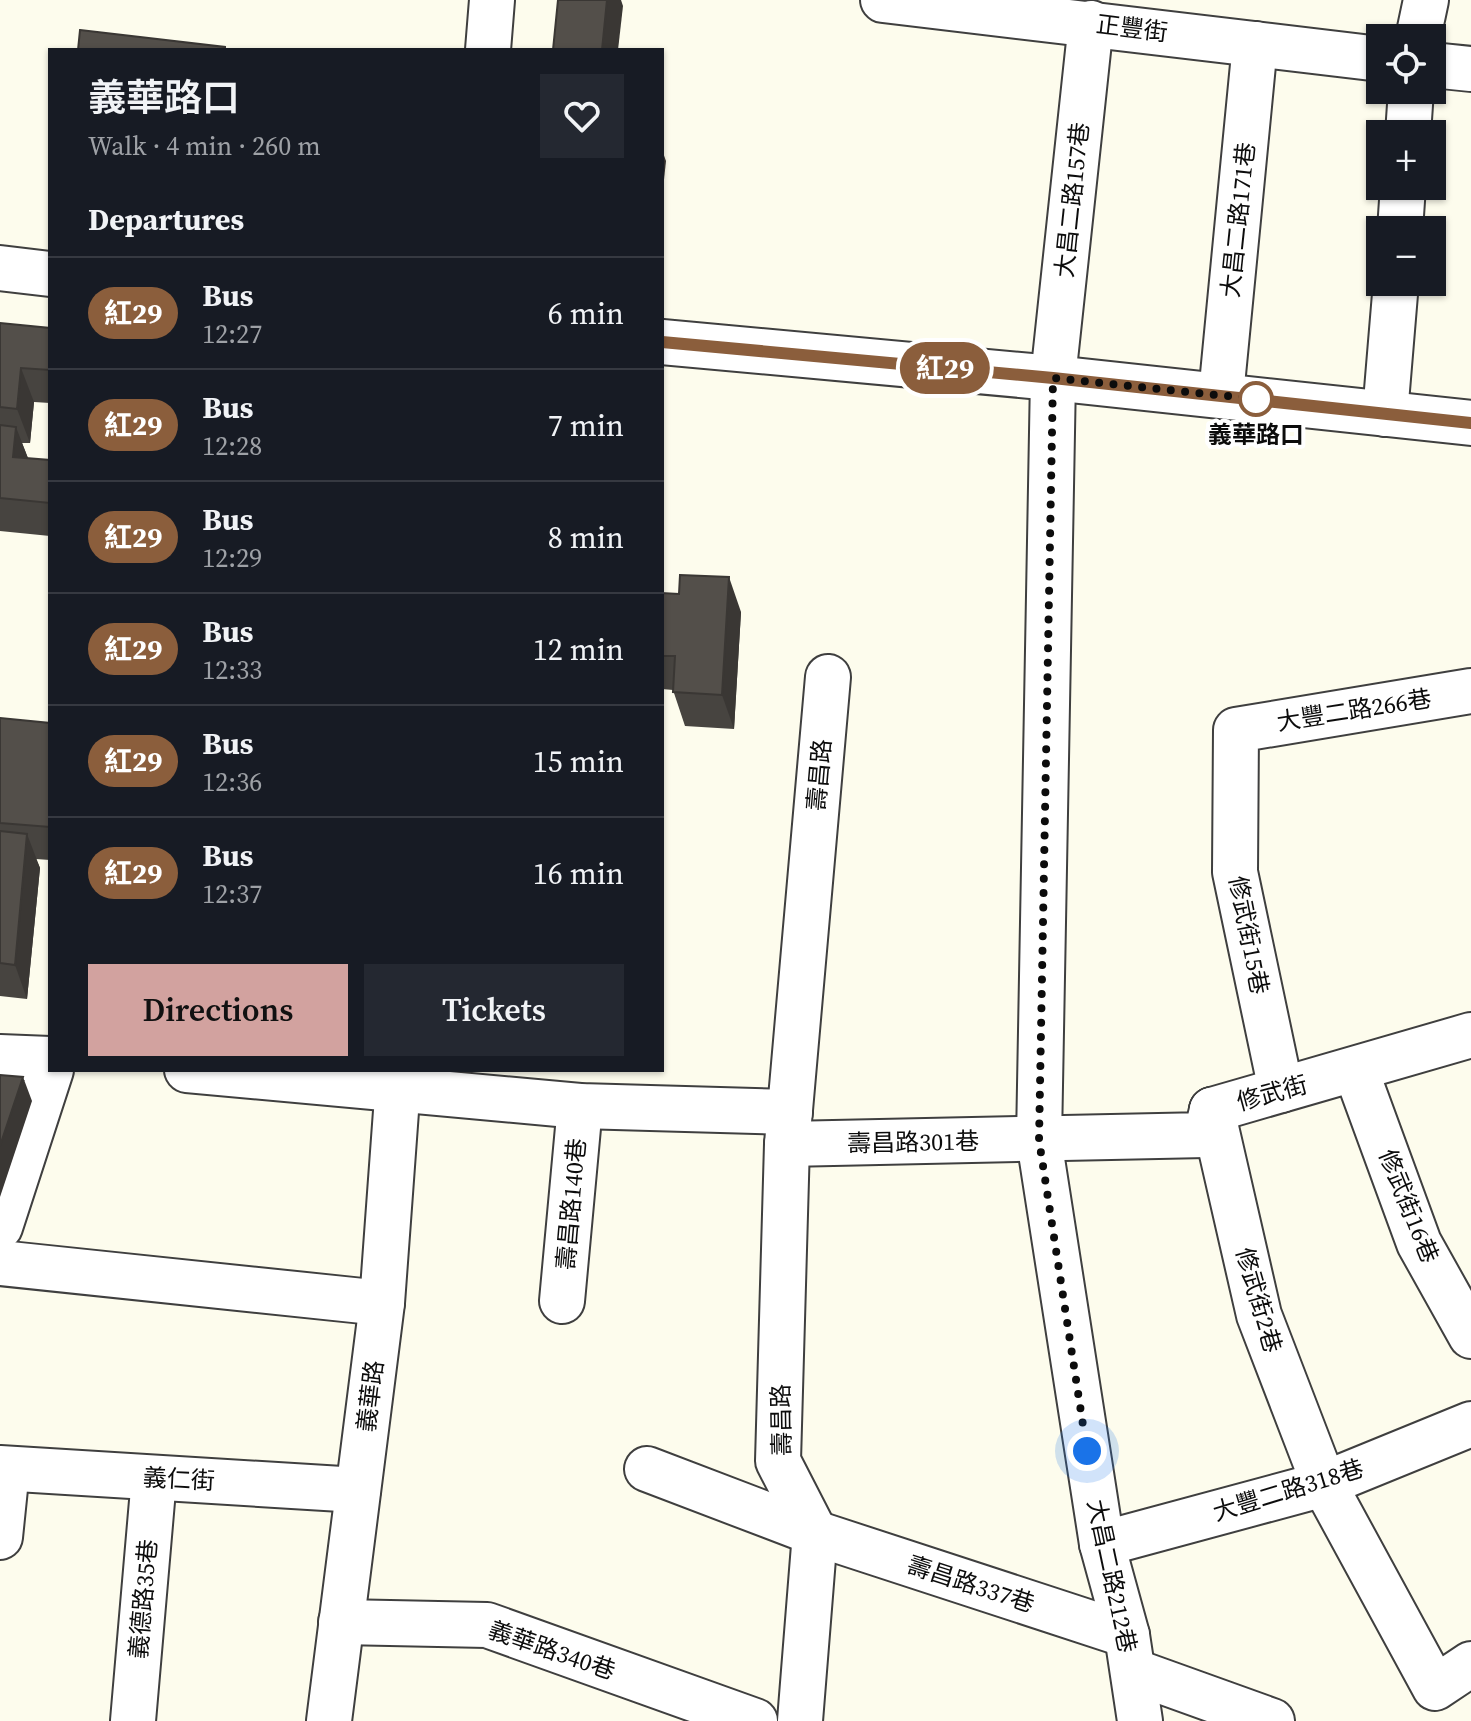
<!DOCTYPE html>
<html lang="en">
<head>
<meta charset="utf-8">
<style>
	body { margin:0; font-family:"Source Serif 4","Noto Sans TC",serif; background:#242831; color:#f1f3f6; height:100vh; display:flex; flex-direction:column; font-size:30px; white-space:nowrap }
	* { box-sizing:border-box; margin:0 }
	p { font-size:26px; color:#9ea1a6 }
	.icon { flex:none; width:44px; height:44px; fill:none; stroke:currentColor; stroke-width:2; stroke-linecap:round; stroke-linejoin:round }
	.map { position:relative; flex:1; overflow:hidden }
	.panel { position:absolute; left:48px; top:48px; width:616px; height:1024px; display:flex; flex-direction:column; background:#171b24; border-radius:0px; box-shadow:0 2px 6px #0004 }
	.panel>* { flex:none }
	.badge { padding:0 16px; border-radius:26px; font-size:28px; line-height:52px }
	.controls { position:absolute; left:1366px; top:24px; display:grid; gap:16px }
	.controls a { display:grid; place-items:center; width:80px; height:80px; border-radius:0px; background:#171b24; box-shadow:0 2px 6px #0004; font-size:40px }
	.you { position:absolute; width:40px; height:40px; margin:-20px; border:6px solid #fff; border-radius:50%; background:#1a73e8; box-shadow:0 0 0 12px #1a73e833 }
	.map>.badge { position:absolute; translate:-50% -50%; box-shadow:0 0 0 4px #fff }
	h2 { padding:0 40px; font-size:30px; line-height:72px }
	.round { display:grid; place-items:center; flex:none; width:84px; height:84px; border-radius:0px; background:#242831 }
	.overview { display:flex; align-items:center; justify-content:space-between; height:136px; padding:0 40px }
	h1 { font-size:38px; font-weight:600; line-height:60px }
	.button { display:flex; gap:16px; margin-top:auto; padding:16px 40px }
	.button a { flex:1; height:92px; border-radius:0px; background:#d2a29f; color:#111; font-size:32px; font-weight:600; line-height:92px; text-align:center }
	.button a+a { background:#242831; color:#f1f3f6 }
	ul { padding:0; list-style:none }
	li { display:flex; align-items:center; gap:24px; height:112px; padding:0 40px; border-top:2px solid #363941 }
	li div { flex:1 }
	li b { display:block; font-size:30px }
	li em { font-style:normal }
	li .badge { min-width:88px; font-weight:700; text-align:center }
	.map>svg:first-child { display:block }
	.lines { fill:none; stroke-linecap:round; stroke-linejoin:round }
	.minor-casing { stroke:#3f3f3f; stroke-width:48 }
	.minor { stroke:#fff; stroke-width:44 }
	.wall { fill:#474440 }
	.shaded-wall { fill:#3a3734 }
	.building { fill:#534f4a; stroke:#3a3734; stroke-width:2 }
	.line-casing { stroke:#fff; stroke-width:18 }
	.line { stroke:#8b5e3c; stroke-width:12 }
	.walk { stroke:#0c0c0c; stroke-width:8; stroke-dasharray:0 14.4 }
	.stop-dot { fill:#fff; stroke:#8b5e3c; stroke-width:4 }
	.labels { text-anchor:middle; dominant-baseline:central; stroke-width:8; stroke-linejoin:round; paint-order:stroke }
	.street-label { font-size:24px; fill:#0c0c0c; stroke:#fff }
	.stop-label { font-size:24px; font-weight:bold; fill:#0c0c0c; stroke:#fff }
</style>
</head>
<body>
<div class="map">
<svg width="1471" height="1721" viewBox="0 0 1471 1721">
	<rect width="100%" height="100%" fill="#fdfced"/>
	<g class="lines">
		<defs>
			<g id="minor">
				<polyline points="883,0 1380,59"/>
				<polyline points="1091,23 1053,378 1039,1140 1102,1544 1127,1635 1140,1721"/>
				<polyline points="1418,38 1426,0"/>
				<polyline points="488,50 492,0"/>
				<polyline points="1432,65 1471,69"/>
				<polyline points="1408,134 1411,90"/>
				<polyline points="1400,230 1403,186"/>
				<polyline points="0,268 50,274"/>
				<polyline points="662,342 1053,378 1471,423"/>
				<polyline points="1221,395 1255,44"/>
				<polyline points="1385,414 1396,282"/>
				<polyline points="0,1057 50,1059"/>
				<polyline points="187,1070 580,1106 790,1112"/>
				<polyline points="1356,1071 1419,1243 1471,1336"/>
				<polyline points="1281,1090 1235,872 1236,730 1471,691"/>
				<polyline points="1212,1110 1259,1315 1324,1484 1435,1688 1471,1664"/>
				<polyline points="1212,1110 1471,1035"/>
				<polyline points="787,1144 1206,1135 1212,1110"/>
				<polyline points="0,1227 51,1070"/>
				<polyline points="0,1263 382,1303"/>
				<polyline points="562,1301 580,1106"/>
				<polyline points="0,1468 358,1490"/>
				<polyline points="647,1469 815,1533 1127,1635"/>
				<polyline points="0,1537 7,1469"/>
				<polyline points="1102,1544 1324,1484 1471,1424"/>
				<polyline points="341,1622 487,1625 755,1721"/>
				<polyline points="1133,1671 1272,1721"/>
				<polyline points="133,1721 154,1478"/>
				<polyline points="329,1721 382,1303 399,1070"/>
				<polyline points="800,1721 815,1533 778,1461 787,1144 828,677"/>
			</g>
		</defs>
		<use href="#minor" class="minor-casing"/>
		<use href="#minor" class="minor"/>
	</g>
	<g class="wall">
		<polygon points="0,323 50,328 50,403 34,402 30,443 22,443 28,458 50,460 50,536 0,531"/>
		<polygon points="662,593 741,612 734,729 685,726 673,690 662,689"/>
		<polygon points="0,718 50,723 50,860 36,859 40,868 27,999 0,996"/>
	</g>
	<g class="shaded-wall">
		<polygon points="607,0 621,0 623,6 618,50 602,50"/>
		<polygon points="662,150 666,161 662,198"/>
		<polygon points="21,368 34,402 30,443 17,409"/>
		<polygon points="16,427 29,461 13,457"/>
		<polygon points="729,577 741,612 734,729 722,695"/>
		<polygon points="27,834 40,868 27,999 15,965"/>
		<polygon points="23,1077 32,1101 0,1197 0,1146"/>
	</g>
	<g class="building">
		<polygon points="558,0 607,0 602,50 553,50"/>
		<polygon points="80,30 225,47 225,50 78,50"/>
		<polygon points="0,323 50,328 50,370 21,368 17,409 0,407"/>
		<polygon points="0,425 16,427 13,457 50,460 50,503 0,498"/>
		<polygon points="680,575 729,577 722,695 673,692 675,656 662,656 662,593 679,594"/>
		<polygon points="0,718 50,723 50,827 0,823"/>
		<polygon points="0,831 27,834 15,965 0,963"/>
		<polygon points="0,1075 23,1077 0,1146"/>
	</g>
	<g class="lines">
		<defs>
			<polyline id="line" points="662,342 1053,378 1471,423"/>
		</defs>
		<use href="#line" class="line-casing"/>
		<use href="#line" class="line"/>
		<polyline class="walk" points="1087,1451 1039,1140 1053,378 1256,399"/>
	</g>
	<circle class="stop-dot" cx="1256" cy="399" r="16"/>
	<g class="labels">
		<g class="street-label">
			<text transform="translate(1132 28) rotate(7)">正豐街</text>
			<text transform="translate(1072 200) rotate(-84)">大昌二路157巷</text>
			<text transform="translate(1238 220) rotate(-84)">大昌二路171巷</text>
			<text transform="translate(1354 710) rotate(-9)">大豐二路266巷</text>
			<text transform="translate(819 775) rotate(-85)">壽昌路</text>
			<text transform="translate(1249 935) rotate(79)">修武街15巷</text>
			<text transform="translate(1272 1093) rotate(-15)">修武街</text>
			<text transform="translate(913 1142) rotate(-1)">壽昌路301巷</text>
			<text transform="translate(571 1204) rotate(-85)">壽昌路140巷</text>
			<text transform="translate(1409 1206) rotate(68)">修武街16巷</text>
			<text transform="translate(1259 1300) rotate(74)">修武街2巷</text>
			<text transform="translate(370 1396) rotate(-83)">義華路</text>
			<text transform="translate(781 1420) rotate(-91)">壽昌路</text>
			<text transform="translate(179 1479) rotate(3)">義仁街</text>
			<text transform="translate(1288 1490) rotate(-17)">大豐二路318巷</text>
			<text transform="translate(1112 1576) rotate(78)">大昌二路212巷</text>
			<text transform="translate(971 1584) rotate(18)">壽昌路337巷</text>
			<text transform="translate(143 1599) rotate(-85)">義德路35巷</text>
			<text transform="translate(552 1650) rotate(19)">義華路340巷</text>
		</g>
		<g class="stop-label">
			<text x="1256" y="434">義華路口</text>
		</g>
	</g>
</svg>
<div class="controls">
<a><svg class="icon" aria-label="locate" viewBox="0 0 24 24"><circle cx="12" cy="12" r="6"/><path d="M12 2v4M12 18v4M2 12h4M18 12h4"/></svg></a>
<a>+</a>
<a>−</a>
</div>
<div class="you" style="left:1087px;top:1451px"></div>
<b class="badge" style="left:945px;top:368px;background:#8b5e3c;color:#fff">紅29</b>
<section class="panel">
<div class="overview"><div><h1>義華路口</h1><p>Walk · 4 min · 260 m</p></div><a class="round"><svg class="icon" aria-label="heart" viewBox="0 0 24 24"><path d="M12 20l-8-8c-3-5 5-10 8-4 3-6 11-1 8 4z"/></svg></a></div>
<h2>Departures</h2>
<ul>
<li><span class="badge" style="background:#8b5e3c;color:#fff">紅29</span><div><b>Bus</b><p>12:27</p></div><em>6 min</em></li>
<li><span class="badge" style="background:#8b5e3c;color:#fff">紅29</span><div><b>Bus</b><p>12:28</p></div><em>7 min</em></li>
<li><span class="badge" style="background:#8b5e3c;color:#fff">紅29</span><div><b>Bus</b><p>12:29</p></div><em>8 min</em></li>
<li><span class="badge" style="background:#8b5e3c;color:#fff">紅29</span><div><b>Bus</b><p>12:33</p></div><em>12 min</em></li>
<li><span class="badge" style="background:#8b5e3c;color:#fff">紅29</span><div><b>Bus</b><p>12:36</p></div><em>15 min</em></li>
<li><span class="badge" style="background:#8b5e3c;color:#fff">紅29</span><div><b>Bus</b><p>12:37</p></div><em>16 min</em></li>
</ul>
<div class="button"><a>Directions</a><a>Tickets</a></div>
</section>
</div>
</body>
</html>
